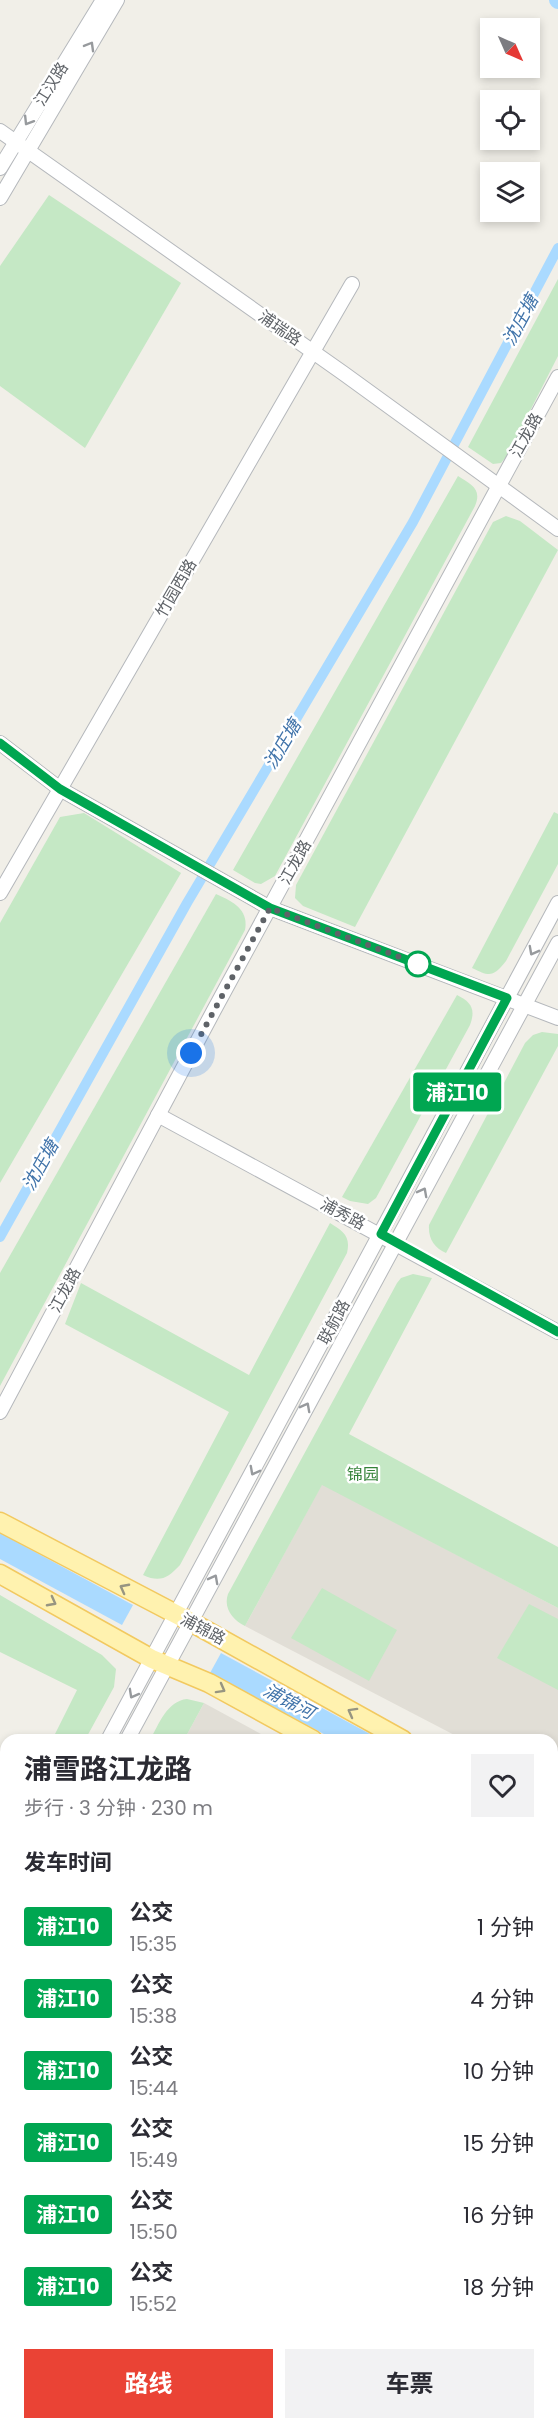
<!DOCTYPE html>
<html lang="zh">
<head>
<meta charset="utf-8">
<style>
	body { margin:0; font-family:Poppins,"Noto Sans SC",sans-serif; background:#f2f2f3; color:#2b2b33; height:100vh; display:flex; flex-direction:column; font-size:22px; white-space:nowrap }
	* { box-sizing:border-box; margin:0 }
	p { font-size:20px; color:#7c7c81 }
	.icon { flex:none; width:33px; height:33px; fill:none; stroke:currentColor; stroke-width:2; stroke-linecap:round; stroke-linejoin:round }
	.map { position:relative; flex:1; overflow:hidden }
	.drawer { position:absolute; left:0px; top:1734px; width:558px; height:696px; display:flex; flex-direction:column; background:#fff; border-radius:18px 18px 0 0; box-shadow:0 3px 9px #0003 }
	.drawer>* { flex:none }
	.badge { padding:0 12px; border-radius:4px; font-size:21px; line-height:39px }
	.needle { width:39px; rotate:135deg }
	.buttons { position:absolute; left:480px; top:18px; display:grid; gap:12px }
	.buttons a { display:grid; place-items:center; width:60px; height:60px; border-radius:0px; background:#fff; box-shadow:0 3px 9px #0003; font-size:30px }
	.you { position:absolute; width:30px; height:30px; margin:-15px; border:4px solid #fff; border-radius:50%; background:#1a73e8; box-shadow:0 0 0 9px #1a73e833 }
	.map>.badge { position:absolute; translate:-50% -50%; box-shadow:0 0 0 3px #fff }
	h2 { padding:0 24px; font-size:22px; line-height:54px }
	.round { display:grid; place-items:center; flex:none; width:63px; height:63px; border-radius:0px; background:#f2f2f3 }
	.summary { display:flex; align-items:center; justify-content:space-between; height:102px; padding:0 24px }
	h1 { font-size:28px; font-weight:700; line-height:45px }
	.button { display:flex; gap:12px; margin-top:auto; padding:12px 24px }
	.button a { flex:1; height:69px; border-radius:0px; background:#ea4335; color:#fff; font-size:24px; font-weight:700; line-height:69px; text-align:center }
	.button a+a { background:#f2f2f3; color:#2b2b33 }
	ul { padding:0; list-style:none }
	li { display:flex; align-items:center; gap:18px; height:72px; padding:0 24px }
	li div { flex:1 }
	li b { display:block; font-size:22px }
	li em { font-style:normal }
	li .badge { min-width:66px; font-weight:700; text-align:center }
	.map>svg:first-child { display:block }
	.commercial { fill:#fef7e0 }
	.education { fill:#e1ded6 }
	.green { fill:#c5e8c5 }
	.water { fill:#aadaff }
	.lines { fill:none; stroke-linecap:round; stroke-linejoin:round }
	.canal { stroke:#aadaff; stroke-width:10 }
	.river { stroke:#aadaff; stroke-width:16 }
	.minor-casing { stroke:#b5b8bc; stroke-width:16 }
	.major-casing { stroke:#f2c960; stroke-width:21 }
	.minor { stroke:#fff; stroke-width:14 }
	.major { stroke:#fff2af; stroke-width:18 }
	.oneway { stroke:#979a9d }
	.oneway2 { stroke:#979581 }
	.line-casing { stroke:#fff; stroke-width:14 }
	.line { stroke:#00a651; stroke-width:9 }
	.walk { stroke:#5f6368; stroke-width:6; stroke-dasharray:0 10.8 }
	.stop-dot { fill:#fff; stroke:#00a651; stroke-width:3 }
	.labels { text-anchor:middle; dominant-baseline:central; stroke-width:5; stroke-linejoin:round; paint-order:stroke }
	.street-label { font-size:16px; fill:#5f6368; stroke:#fff }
	.park-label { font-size:16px; fill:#348238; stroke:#fff }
	.water-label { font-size:18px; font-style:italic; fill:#4174aa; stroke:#fff }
</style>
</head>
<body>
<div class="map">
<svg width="558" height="2430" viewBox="0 0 558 2430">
	<rect width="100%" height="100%" fill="#f1efe8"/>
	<polygon class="commercial" points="558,1969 558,2095 552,2092 552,1980"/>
	<g class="education">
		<polygon points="322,1484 558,1608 558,1799 552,1796 552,1740 464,1740 245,1626"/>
		<polygon points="204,1703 272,1740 184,1740"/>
	</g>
	<g class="green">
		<polygon points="49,195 181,283 85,448 0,386 0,266"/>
		<polygon points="558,279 558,356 507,456 501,463 493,464 468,447"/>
		<path d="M458 476C472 485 482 489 475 506L275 876 261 884 255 883 233 870Z"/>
		<polygon points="506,516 520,521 558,550 355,927 303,906 295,898 296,885 493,522"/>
		<path d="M554 812 558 814V864L506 961C493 977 490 977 472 968Z"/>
		<polygon points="84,813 181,873 0,1183 0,923 60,817"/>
		<path d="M216 894C232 901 249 909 245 930L0 1386V1273Z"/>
		<path d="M457 995C471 1002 476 1009 470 1025L376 1198 368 1204 350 1201 342 1197Z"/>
		<path d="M542 1032 558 1034V1046L446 1253C434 1248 428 1238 429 1225L525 1043 533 1035Z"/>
		<path d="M330 1223C343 1231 351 1236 347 1253L180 1565C168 1578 160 1583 143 1575L229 1412 65 1324 81 1283 249 1375Z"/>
		<path d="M413 1274 432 1278 349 1434 558 1547V1608L322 1485 245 1626C233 1620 223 1608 228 1594L397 1283 401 1278Z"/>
		<polygon points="322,1588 397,1630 369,1681 291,1638"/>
		<polygon points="0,1595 102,1655 116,1669 114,1687 85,1740 52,1740 77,1690 0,1652"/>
		<polygon points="529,1604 558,1619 558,1690 497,1658"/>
		<path d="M187 1699 204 1703 184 1740H150C159 1724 167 1701 187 1699Z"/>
		<polygon points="6,1827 6,1891 0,1902 0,1839"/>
	</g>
	<g class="water">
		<polygon points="0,1533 133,1605 122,1625 0,1559"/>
		<polygon points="221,1653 381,1740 335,1740 210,1673"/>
	</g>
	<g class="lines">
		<polyline class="canal" points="0,1237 187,903 413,522 558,248"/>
		<polyline class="river" points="557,0 558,1"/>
		<defs>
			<g id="minor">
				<polyline points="0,131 343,373 558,529"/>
				<polyline points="0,168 103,0"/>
				<polyline points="0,198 117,0"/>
				<polyline points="0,743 60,789 270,908 558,1018"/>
				<polyline points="0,893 352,284"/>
				<polyline points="158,1115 558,1332"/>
				<polyline points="0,1412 213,1012 558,377"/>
				<polyline points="108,1740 558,903"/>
				<polyline points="127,1740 558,943"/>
				<polyline points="552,1866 558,1869"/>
				<polyline points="0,1938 6,1927"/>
				<polyline points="552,1951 558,1940"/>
				<polyline points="0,1975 6,1964"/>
				<polyline points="0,2066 6,2069"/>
				<polyline points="552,2364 558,2367"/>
				<polyline points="292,2430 296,2424"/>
			</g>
			<g id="major">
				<polyline points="0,1522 191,1622 403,1740"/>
				<polyline points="0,1574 152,1659 209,1683 313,1740"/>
				<polyline points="552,1822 558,1825"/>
				<polyline points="552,1888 558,1904"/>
			</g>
		</defs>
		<use href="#minor" class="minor-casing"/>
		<use href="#major" class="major-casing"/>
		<use href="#minor" class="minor"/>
		<use href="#major" class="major"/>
	</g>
	<defs><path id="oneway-chevron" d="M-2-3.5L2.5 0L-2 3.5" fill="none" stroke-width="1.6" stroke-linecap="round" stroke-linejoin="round" transform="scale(1.5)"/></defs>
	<g class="oneway">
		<use href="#oneway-chevron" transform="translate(90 46) rotate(-60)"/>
		<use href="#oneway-chevron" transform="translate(28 121) rotate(122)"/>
		<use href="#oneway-chevron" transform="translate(533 951) rotate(118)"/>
		<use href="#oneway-chevron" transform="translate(423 1192) rotate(-62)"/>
		<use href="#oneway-chevron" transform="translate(306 1407) rotate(-62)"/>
		<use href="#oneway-chevron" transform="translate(254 1471) rotate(118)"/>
		<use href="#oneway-chevron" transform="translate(214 1579) rotate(-62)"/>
		<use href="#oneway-chevron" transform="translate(133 1694) rotate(119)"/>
	</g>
	<g class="oneway2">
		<use href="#oneway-chevron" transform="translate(124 1588) rotate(-152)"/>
		<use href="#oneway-chevron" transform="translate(52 1602) rotate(28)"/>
		<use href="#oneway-chevron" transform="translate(221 1689) rotate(29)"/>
		<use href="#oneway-chevron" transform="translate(352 1712) rotate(-151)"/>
	</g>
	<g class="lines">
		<defs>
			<polyline id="line" points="0,743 60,789 270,908 507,998 381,1234 558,1332"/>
		</defs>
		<use href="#line" class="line-casing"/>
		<use href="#line" class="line"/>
		<polyline class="walk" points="191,1053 270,908 418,964"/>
	</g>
	<circle class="stop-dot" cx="418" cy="964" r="12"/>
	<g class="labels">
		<g class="street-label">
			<text transform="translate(51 84) rotate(-58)">江汉路</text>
			<text transform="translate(280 328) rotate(35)">浦瑞路</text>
			<text transform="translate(526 435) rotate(-61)">江龙路</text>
			<text transform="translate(176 588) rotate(-60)">竹园西路</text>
			<text transform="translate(295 862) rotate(-61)">江龙路</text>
			<text transform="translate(343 1214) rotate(28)">浦秀路</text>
			<text transform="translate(65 1290) rotate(-62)">江龙路</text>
			<text transform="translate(334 1322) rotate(-62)">联航路</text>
			<text transform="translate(203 1629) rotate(28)">浦锦路</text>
		</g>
		<g class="park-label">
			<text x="363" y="1474">锦园</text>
		</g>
		<g class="water-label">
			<text transform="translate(520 320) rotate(-62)">沈庄塘</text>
			<text transform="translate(282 744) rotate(-59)">沈庄塘</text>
			<text transform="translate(40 1165) rotate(-61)">沈庄塘</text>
			<text transform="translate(289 1701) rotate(28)">浦锦河</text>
		</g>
	</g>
</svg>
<div class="buttons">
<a><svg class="needle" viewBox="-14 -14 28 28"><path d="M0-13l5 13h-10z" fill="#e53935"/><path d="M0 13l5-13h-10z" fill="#7c7c81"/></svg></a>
<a><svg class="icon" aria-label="locate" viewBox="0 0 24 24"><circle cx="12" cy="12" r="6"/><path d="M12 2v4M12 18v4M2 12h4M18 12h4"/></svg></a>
<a><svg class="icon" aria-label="layers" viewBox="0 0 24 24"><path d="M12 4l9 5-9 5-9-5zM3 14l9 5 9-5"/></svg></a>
</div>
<div class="you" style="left:191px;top:1053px"></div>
<b class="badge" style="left:457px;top:1092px;background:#00a651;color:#fff">浦江10</b>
<section class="drawer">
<div class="summary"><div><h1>浦雪路江龙路</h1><p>步行 · 3 分钟 · 230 m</p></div><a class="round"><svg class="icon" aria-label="heart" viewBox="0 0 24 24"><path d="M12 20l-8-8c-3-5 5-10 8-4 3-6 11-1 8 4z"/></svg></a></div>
<h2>发车时间</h2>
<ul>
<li><span class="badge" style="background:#00a651;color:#fff">浦江10</span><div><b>公交</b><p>15:35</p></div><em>1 分钟</em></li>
<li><span class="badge" style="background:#00a651;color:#fff">浦江10</span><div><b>公交</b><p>15:38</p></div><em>4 分钟</em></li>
<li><span class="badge" style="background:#00a651;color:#fff">浦江10</span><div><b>公交</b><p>15:44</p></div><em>10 分钟</em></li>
<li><span class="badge" style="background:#00a651;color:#fff">浦江10</span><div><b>公交</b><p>15:49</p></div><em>15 分钟</em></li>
<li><span class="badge" style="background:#00a651;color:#fff">浦江10</span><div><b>公交</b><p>15:50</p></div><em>16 分钟</em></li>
<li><span class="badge" style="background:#00a651;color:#fff">浦江10</span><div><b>公交</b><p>15:52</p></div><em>18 分钟</em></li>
</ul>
<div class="button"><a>路线</a><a>车票</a></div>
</section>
</div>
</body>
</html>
